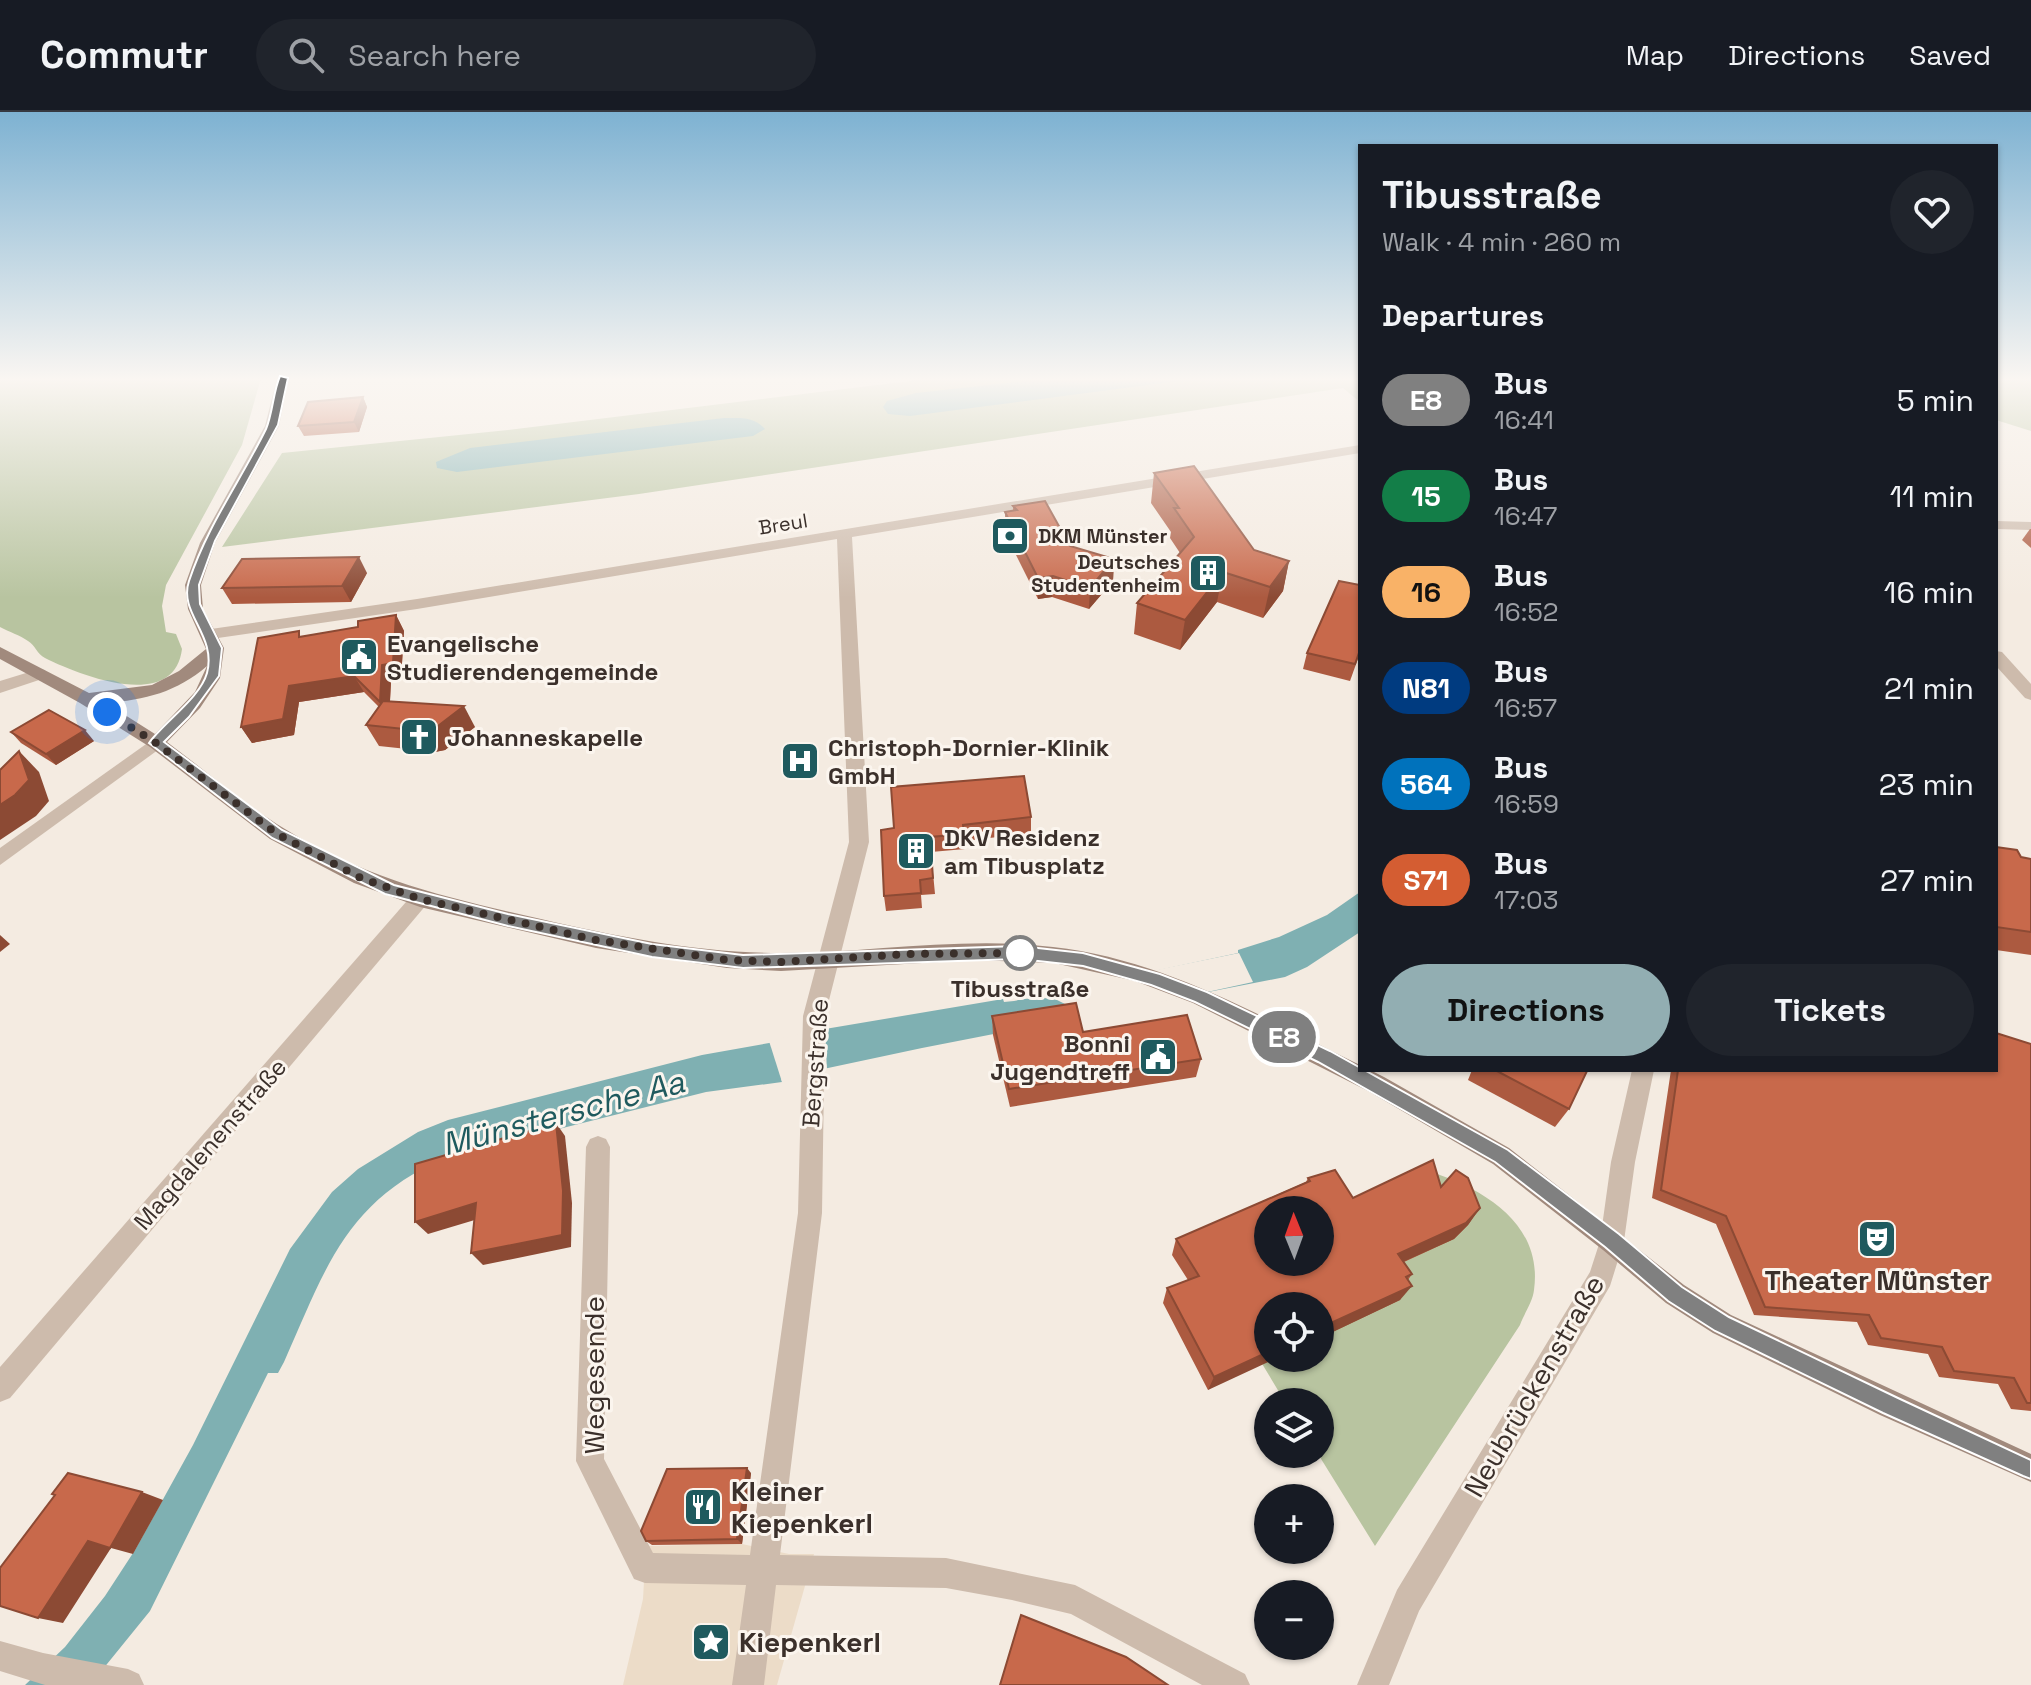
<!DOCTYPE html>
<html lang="en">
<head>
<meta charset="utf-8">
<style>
	body { margin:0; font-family:"Space Grotesk",sans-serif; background:#20242c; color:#f1f3f6; height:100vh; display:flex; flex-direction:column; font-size:30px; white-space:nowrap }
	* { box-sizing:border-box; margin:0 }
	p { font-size:26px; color:#9ea1a6 }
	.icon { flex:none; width:44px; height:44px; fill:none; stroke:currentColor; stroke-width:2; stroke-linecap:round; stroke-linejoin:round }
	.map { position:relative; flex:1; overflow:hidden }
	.sheet { position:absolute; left:1358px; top:32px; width:640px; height:928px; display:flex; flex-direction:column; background:#171b24; border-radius:0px; box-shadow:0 2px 6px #0004 }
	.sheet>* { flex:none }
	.badge { padding:0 16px; border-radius:26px; font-size:28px; line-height:52px }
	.needle { width:52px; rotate:359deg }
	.fabs { position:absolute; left:1254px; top:1084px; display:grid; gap:16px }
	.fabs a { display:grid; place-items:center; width:80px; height:80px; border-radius:50%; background:#171b24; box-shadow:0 2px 6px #0004; font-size:40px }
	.you { position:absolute; width:40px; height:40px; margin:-20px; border:6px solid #fff; border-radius:50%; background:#1a73e8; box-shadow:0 0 0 12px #1a73e833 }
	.map>.badge { position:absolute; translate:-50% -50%; box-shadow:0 0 0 4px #fff }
	h2 { padding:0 24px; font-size:30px; line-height:72px }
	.round { display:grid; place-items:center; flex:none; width:84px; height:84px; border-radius:42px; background:#20242c }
	.headline { display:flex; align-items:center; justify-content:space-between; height:136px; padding:0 24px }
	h1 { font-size:38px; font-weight:600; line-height:60px }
	.cta { display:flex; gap:16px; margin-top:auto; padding:16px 24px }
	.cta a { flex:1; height:92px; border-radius:48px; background:#92aeb2; color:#111; font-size:32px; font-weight:600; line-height:92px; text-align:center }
	.cta a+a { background:#20242c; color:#f1f3f6 }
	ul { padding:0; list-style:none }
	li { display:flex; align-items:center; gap:24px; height:96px; padding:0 24px }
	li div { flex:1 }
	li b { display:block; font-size:30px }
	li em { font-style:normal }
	li .badge { min-width:88px; font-weight:700; text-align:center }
	header { display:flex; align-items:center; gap:48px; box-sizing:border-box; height:112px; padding:0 40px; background:#171b24; border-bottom:2px solid #363941 }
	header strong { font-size:38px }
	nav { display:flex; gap:44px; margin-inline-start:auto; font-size:28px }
	.search { width:560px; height:72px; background:#20242c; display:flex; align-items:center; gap:20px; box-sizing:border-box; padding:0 28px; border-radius:44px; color:#9ea1a6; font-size:30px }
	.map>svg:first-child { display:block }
	.green { fill:#b8c4a0 }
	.plaza { fill:#ecdcc8 }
	.water { fill:#7fb0b2 }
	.pier { fill:#f4ebe1 }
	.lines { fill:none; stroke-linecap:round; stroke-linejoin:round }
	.street { fill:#cdbbac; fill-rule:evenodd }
	.secondary { fill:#a18a7d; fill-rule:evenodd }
	.wall { fill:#ac5a40 }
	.shaded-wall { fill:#8c4a34 }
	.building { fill:#c8694b; stroke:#8c4a34; stroke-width:2; fill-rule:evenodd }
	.line { fill:#808080; stroke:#fff; stroke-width:2 }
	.walk { stroke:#3b302b; stroke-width:8; stroke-dasharray:0 14.4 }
	.stop-dot { fill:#fff; stroke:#808080; stroke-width:4 }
	.labels { text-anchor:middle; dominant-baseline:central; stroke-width:6; stroke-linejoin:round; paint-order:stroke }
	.far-street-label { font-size:20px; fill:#3b302b; stroke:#fbf5ee }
	.far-poi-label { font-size:20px; font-weight:bold; fill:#3b302b; stroke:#fbf5ee; text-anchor:start }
	.poi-label { font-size:24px; font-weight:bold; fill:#3b302b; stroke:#fbf5ee; text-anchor:start }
	.stop-label { font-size:24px; font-weight:bold; fill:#3b302b; stroke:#fbf5ee }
	.street-label { font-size:24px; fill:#3b302b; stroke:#fbf5ee }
	.near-poi-label { font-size:28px; font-weight:bold; fill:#3b302b; stroke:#fbf5ee; text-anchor:start }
	.near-street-label { font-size:28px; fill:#3b302b; stroke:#fbf5ee }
	.near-water-label { font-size:32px; font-style:italic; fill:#1f5a5e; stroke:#fbf5ee }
</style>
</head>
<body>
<header>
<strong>Commutr</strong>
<div class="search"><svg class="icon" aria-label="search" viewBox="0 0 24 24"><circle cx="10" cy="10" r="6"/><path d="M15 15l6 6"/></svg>Search here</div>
<nav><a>Map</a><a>Directions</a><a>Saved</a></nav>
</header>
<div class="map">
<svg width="2031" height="1573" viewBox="0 0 2031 1573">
	<rect width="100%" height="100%" fill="#f4ebe1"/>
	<g class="green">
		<path d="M0 266H261L242 333 166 473 162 494 166 520 176 522 182 537C174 601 79 563 45 546 37 542 35 533 28 529 20 523 9 520 0 515Z"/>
		<polygon points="935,266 1360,266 1360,290 1343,276 639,382 222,435 282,341 508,318"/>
		<polygon points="1996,266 2031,266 2031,319 1996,308"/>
		<path d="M1415 1055C1473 1071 1544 1106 1534 1178 1533 1189 1524 1202 1520 1213L1375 1434 1318 1342H1320V1290H1285L1261 1250 1270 1246H1320V1222L1383 1155 1427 1071Z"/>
	</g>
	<polygon class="plaza" points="742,1432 789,1442 814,1442 777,1573 623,1573 643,1487 646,1434"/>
	<g class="water">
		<polygon points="1053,266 1201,266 910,304 888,302 883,295 887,289 916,281"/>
		<path d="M724 306C740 306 754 304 765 317L753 324 457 360 437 356 436 350 470 336Z"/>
		<path d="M1360 780V820L1307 855 1285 865 922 936 781 966 782 970 706 980 447 1045C345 1089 326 1156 284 1250L278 1261H268L150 1499 90 1573H25L65 1535 105 1484 135 1438 193 1333 290 1137 332 1080 358 1057 418 1020 448 1008 702 943 826 921 825 917 1003 887 1004 890 1014 889 1238 841V838L1279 825 1327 803Z"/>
	</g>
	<g class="pier">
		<polygon points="1239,841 1253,870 1079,908 1069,894 1053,886 1014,887"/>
		<polygon points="825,917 827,959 782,970 769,929"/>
	</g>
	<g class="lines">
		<g class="street">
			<polygon points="1360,333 1360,341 852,425 869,730 825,904 822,1101 780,1443 946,1446 1075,1473 1245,1562 1250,1573 1202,1573 1071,1502 1012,1488 946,1476 776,1473 764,1573 732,1573 746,1473 645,1471 634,1467 576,1349 586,1035 590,1027 598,1024 606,1027 610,1035 604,1347 653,1441 750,1443 798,1101 803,904 849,730 837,427 417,497 211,527 203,522 211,517 417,487"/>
			<polygon points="1996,409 2031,410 2031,418 1996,417"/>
			<polygon points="1996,539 2002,540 2031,572 2031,588 2025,586 1996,554"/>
			<polygon points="39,557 45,558 47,562 45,566 0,581 0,569"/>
			<polygon points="156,625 165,631 162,635 0,753 0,736"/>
			<polygon points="420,779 427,782 430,787 427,792 10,1286 0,1290 0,1255 413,782"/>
			<polygon points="1632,958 1654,958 1635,1050 1624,1129 1610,1174 1419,1499 1389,1573 1357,1573 1397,1478 1590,1160 1600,1129 1611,1050"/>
			<polygon points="0,1529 43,1541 128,1557 139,1562 144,1573 45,1573 0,1559"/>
		</g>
		<path class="secondary" d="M277 266H289L279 314 215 431 201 473 203 497 224 536 220 566 200 596 167 630C206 659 244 692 285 717 368 768 448 786 541 807 619 825 700 841 780 841 871 841 962 824 1053 835 1163 847 1262 905 1360 953V958H1370L1384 965 1509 1036 1684 1173 1731 1203 2031 1342V1370L1880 1303 1713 1221 1666 1191 1603 1138 1493 1052 1368 979 1193 891 1135 869 1054 851 975 848 781 859 727 856 596 836 420 795 354 771 270 727 150 635 80 591 0 547V535L89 581 152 573 179 559 206 537 188 497 185 473 200 431 265 314ZM207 554 195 580 155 622 106 591C145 588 177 580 207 554Z"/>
	</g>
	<g class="wall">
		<polygon points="363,285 367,295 359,320 304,324 298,314"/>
		<polygon points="1154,361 1254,438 1289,449 1283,479 1263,506 1217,490 1180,538 1134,522 1137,491 1180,441 1170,426 1171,420 1151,391"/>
		<polygon points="1013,394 1070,434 1114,447 1113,469 1089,497 1052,485 1038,487 1005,421 1005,400 1013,399"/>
		<polygon points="2030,417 2031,417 2031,436 2022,428"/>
		<polygon points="367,461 351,490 232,492 222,476"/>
		<polygon points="396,503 404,519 401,567 391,569 390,589 475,615 445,638 435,640 379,634 366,613 379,595 364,580 299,590 294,623 252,631 241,615 358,515"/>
		<polygon points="1307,541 1360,541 1350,569 1303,557"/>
		<polygon points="11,620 94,629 56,653 21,631"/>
		<polygon points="1031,705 1031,721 965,729 965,737 931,740 935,782 921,783 922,796 886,799 884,784 894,716"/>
		<polygon points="1996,735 2021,745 2031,747 2031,843 1996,838"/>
		<polygon points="992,904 1083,920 1201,947 1196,965 1010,995 993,923"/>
		<polygon points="2031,932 2031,1299 2011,1297 1998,1272 1939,1265 1928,1242 1868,1233 1857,1210 1754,1203 1716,1112 1652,1086 1671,958 1996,958"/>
		<polygon points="1472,958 1586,958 1569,997 1555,1015 1468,968"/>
		<polygon points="1308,1066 1353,1086 1441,1075 1480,1096 1468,1113 1454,1127 1404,1150 1412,1162 1408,1168 1400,1188 1320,1226 1320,1194 1208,1278 1163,1191 1167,1176 1188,1168 1172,1143 1176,1127 1306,1070"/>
		<polygon points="751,1361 742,1432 652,1433 646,1429"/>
	</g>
	<g class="shaded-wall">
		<polygon points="363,285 367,295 359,320 354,310"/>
		<polygon points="359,445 367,461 351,490 342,474"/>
		<polygon points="1114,447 1113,469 1089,497 1090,476"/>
		<polygon points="1289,449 1283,479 1263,506 1270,475"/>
		<polygon points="1223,460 1217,490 1180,538 1185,508"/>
		<polygon points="1053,464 1052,485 1038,487 1038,466"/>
		<polygon points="396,503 404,519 401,567 391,569 389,607 380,590 382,553"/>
		<polygon points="354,564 364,580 299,590 294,623 252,631 241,615 289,574"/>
		<polygon points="464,594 475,615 445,638 435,640 423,619"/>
		<polygon points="85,618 94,629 56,653 46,642"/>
		<polygon points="19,639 39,660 49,689 36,704 0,728 0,693"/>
		<polygon points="0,823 10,832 0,840"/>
		<polygon points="556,1011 565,1024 572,1091 571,1135 483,1153 471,1141"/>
		<polygon points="476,1091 488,1104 428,1122 415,1110"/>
		<polygon points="1480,1096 1468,1113 1454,1127 1387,1157 1398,1142"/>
		<polygon points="1412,1174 1400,1188 1320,1226 1320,1216"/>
		<polygon points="1268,1240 1268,1246 1277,1246 1208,1278 1214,1265"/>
		<polygon points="747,1356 751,1361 742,1432 737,1427"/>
		<polygon points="142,1380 163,1388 133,1442 111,1436 63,1511 38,1506 88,1429"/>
	</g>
	<g class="building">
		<polygon points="363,285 354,310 298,314 308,290"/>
		<polygon points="1194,354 1254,438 1289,449 1270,475 1223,460 1185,508 1137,491 1194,425 1174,396 1179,396 1154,361"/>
		<polygon points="1045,389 1070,434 1114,447 1090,476 1053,464 1038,466 1005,400 1017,398 1013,394"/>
		<polygon points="359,445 342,474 222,476 242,447"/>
		<polygon points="1339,469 1360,473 1360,538 1355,552 1307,541"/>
		<polygon points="396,503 393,551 382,553 380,590 354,564 289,574 283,607 241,615 258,526 299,519 299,525 358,515 358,509"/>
		<polygon points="383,589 464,594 434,617 423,619 366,613"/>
		<polygon points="49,598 85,618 46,642 11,620"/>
		<polygon points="19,639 29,668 15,683 0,693 0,658"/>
		<polygon points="1024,664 1031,705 963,713 964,722 930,725 933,766 920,768 921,781 884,784 881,718 894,716 891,675"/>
		<polygon points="1996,735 2017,738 2021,745 2031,747 2031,820 1996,815"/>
		<polygon points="1076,891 1083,920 1187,903 1201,947 1009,977 992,904"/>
		<polygon points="1996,921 2031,932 2031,1291 2027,1291 2014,1266 1954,1259 1942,1235 1881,1226 1869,1203 1765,1195 1726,1104 1661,1078 1678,958 1996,958"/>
		<polygon points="1495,958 1586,958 1587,959 1569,997"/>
		<polygon points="556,1011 563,1079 562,1123 471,1141 476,1091 415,1110 415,1052"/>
		<path d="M1433 1048 1441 1075 1456 1058 1468 1066 1480 1096 1466 1111 1398 1142 1412 1162 1406 1165 1412 1174 1320 1216V1194H1268V1240L1214 1265 1167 1176 1199 1164 1176 1127 1310 1069 1308 1066 1335 1058 1353 1086ZM1268 1098H1320V1150H1268Z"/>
		<polygon points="747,1356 737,1427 646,1429 641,1419 667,1357"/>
		<polygon points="68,1361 142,1380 110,1436 88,1429 38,1506 0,1494 0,1456 55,1383 52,1382"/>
		<polygon points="1021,1503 1126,1545 1168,1573 1000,1573"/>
	</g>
	<linearGradient id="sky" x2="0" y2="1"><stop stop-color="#7eb2d2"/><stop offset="0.55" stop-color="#faf6f2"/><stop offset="1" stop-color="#faf6f2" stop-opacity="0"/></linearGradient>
	<rect width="2031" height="486" fill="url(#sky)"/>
	<path class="line" d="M280 264 288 266 278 313 215 429 199 473 200 492 222 536 219 564 189 605 164 630 282 718 394 773 508 802 652 832 743 843 1020 834 1083 841 1160 862 1207 880 1330 939 1508 1038 1619 1122 1682 1175 1729 1205 1898 1286 2031 1348V1367L2023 1364 1883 1301 1715 1219 1668 1189 1605 1135 1495 1050 1318 950 1195 890 1151 873 1083 854 1020 847 743 856 652 845 508 814 385 782 272 726 149 631C164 610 200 586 207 561 217 523 178 501 189 469 207 414 241 368 266 317 273 300 273 280 280 264Z"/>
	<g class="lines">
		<polyline class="walk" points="107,600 156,631 277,722 361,766 420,787 596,828 727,848 781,850 908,842 1020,841"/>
	</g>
	<defs>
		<symbol id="bank-square" viewBox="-11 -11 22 22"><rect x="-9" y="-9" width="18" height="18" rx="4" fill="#1f5a5e" stroke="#fbf5ee"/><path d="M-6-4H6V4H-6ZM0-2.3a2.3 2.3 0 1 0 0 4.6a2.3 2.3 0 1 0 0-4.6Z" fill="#fff"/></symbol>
		<symbol id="building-square" viewBox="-11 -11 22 22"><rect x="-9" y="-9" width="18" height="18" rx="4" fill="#1f5a5e" stroke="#fbf5ee"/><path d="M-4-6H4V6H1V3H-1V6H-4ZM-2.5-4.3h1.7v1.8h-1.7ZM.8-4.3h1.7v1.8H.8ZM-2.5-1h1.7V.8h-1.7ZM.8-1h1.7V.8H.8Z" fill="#fff"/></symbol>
		<symbol id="civic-square" viewBox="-11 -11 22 22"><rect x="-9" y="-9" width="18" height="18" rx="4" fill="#1f5a5e" stroke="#fbf5ee"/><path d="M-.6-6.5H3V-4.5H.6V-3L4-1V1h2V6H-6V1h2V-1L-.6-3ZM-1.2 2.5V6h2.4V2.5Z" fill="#fff"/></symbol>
		<symbol id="church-square" viewBox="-11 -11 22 22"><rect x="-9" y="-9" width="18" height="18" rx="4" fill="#1f5a5e" stroke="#fbf5ee"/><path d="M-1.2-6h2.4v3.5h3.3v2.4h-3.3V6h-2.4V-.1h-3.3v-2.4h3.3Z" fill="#fff"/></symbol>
		<symbol id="hospital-square" viewBox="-11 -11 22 22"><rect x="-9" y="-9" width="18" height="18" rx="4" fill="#1f5a5e" stroke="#fbf5ee"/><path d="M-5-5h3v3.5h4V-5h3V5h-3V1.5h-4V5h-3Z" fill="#fff"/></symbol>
		<symbol id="theatre-square" viewBox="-11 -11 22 22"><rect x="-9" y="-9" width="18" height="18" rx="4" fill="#1f5a5e" stroke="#fbf5ee"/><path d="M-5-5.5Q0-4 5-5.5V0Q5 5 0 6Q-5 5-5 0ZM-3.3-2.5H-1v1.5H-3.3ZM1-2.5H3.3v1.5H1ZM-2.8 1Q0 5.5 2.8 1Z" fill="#fff"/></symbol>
		<symbol id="restaurant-square" viewBox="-11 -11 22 22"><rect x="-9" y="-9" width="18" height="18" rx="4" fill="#1f5a5e" stroke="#fbf5ee"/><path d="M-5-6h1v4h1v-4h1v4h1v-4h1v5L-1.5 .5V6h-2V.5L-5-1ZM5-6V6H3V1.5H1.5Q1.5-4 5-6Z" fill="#fff"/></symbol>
		<symbol id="sight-square" viewBox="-11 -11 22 22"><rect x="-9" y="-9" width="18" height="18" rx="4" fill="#1f5a5e" stroke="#fbf5ee"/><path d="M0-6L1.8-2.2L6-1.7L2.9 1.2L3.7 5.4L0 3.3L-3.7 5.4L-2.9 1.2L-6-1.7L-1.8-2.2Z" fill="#fff"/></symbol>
	</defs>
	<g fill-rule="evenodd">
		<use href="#bank-square" x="988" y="402" width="44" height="44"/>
		<use href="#building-square" x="1186" y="439" width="44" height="44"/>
		<use href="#civic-square" x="337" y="523" width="44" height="44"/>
		<use href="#church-square" x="397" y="603" width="44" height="44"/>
		<use href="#hospital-square" x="778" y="627" width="44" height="44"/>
		<use href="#building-square" x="894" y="717" width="44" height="44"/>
		<use href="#civic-square" x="1136" y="923" width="44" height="44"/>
		<use href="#theatre-square" x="1855" y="1105" width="44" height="44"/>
		<use href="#restaurant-square" x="681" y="1373" width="44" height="44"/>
		<use href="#sight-square" x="689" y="1508" width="44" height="44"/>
	</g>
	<circle class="stop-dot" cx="1020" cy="841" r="16"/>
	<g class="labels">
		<g class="far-street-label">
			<text transform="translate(783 412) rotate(-9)">Breul</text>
		</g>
		<g class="far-poi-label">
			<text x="1038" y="424">DKM Münster</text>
			<text x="1180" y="450" text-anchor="end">Deutsches<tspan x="1180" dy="23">Studentenheim</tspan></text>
		</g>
		<g class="poi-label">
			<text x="387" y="531">Evangelische<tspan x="387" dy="28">Studierendengemeinde</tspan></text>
			<text x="447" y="625">Johanneskapelle</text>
			<text x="828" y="635">Christoph-Dornier-Klinik<tspan x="828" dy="28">GmbH</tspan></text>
			<text x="944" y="725">DKV Residenz<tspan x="944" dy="28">am Tibusplatz</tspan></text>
			<text x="1130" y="931" text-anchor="end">Bonni<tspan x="1130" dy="28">Jugendtreff</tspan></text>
		</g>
		<g class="stop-label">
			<text x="1020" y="876">Tibusstraße</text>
		</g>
		<g class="street-label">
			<text transform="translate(815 951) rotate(-86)">Bergstraße</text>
			<text transform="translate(210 1032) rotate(-49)">Magdalenenstraße</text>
		</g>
		<g class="near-poi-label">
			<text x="1877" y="1168" text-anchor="middle">Theater Münster</text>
			<text x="731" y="1379">Kleiner<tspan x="731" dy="32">Kiepenkerl</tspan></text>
			<text x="739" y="1530">Kiepenkerl</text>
		</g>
		<g class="near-street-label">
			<text transform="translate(594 1263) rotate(-90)">Wegesende</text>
			<text transform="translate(1534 1274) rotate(-60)">Neubrückenstraße</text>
		</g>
		<g class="near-water-label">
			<text transform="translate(563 1001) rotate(-15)">Münstersche Aa</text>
		</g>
	</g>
</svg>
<div class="fabs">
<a><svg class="needle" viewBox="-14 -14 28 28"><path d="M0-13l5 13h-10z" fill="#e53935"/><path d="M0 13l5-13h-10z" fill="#9ea1a6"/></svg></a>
<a><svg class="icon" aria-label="locate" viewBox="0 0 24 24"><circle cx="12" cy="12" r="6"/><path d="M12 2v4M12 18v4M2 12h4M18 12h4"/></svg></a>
<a><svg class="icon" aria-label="layers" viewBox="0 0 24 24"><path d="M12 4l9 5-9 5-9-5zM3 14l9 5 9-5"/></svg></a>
<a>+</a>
<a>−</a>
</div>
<div class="you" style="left:107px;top:600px"></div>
<b class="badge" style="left:1284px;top:925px;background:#808080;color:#fff">E8</b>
<section class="sheet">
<div class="headline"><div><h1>Tibusstraße</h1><p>Walk · 4 min · 260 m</p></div><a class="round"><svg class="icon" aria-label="heart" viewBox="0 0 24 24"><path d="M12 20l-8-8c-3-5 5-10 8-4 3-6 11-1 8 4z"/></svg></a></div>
<h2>Departures</h2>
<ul>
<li><span class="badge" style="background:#808080;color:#fff">E8</span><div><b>Bus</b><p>16:41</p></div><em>5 min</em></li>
<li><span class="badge" style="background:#137e48;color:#fff">15</span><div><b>Bus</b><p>16:47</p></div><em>11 min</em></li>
<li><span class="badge" style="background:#f9b267;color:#111">16</span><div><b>Bus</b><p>16:52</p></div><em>16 min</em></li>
<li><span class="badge" style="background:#003b80;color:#fff">N81</span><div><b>Bus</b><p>16:57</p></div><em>21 min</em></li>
<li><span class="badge" style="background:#0072bc;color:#fff">564</span><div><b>Bus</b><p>16:59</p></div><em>23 min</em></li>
<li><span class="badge" style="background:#d45d32;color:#fff">S71</span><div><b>Bus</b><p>17:03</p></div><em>27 min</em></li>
</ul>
<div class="cta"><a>Directions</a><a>Tickets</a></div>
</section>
</div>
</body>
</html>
